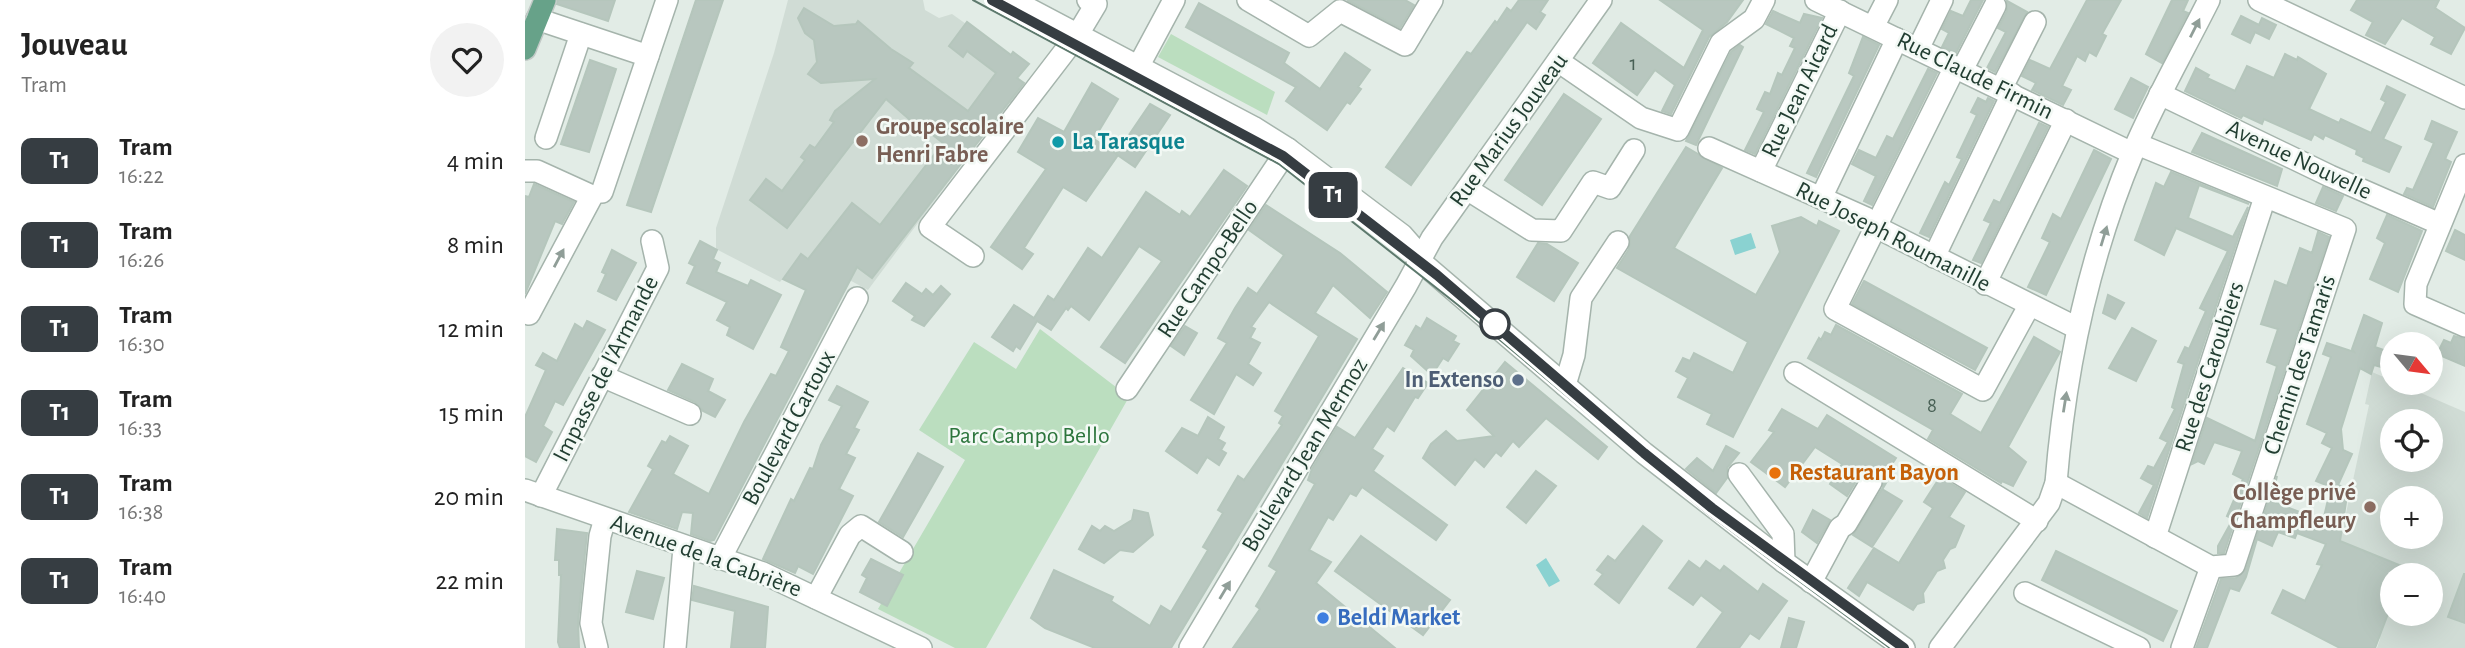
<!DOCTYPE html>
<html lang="en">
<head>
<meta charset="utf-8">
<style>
	body { margin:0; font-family:"Alegreya Sans",sans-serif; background:#f2f2f2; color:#222; height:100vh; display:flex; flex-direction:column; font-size:26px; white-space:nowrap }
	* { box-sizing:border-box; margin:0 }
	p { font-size:23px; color:#767676 }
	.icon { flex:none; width:38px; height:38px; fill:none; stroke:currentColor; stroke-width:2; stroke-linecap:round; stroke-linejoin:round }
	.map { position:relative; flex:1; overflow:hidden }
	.side { display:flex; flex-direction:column; background:#fff; width:525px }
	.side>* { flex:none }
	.badge { padding:0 14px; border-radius:10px; font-size:24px; line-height:46px }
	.needle { width:46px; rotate:119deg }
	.fabs { position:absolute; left:1855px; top:332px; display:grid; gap:14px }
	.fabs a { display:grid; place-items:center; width:63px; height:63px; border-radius:50%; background:#fff; box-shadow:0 7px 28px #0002; font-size:35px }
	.map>.badge { position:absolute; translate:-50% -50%; box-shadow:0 0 0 4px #fff }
	.round { display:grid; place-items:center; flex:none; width:74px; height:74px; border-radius:37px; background:#f2f2f2 }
	.overview { display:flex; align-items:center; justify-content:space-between; height:119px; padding:0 21px }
	h1 { font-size:33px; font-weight:700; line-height:52px }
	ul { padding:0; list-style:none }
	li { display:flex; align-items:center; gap:21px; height:84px; padding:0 21px }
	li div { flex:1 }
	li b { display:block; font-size:26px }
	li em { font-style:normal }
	li .badge { min-width:77px; font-weight:700; text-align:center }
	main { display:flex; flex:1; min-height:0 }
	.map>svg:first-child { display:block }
	.built { fill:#d0dcd5; fill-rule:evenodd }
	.green { fill:#bbdebf }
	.water { fill:#8ad2d1 }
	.building { fill:#b8c7bf; stroke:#b5c6bc; stroke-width:2 }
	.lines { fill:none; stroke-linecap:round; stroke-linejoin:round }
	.minor-casing { stroke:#a5b4ac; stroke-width:24 }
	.major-casing { stroke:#c1c9c6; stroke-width:24 }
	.minor { stroke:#fff; stroke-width:21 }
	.major { stroke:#67a289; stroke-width:21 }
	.tram { stroke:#5d796d; stroke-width:2 }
	.oneway { fill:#909e98 }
	.line-casing { stroke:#fff; stroke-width:16 }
	.line { stroke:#363d42; stroke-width:10 }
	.education-dot { fill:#8d6e63; stroke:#f3f9f5; stroke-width:2.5 }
	.culture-dot { fill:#0f9aa8; stroke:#f3f9f5; stroke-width:2.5 }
	.stop-dot { fill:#fff; stroke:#363d42; stroke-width:3.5 }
	.service-dot { fill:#5c6f8a; stroke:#f3f9f5; stroke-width:2.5 }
	.food-dot { fill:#e8710a; stroke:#f3f9f5; stroke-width:2.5 }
	.shop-dot { fill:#3f7fe0; stroke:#f3f9f5; stroke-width:2.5 }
	.labels { text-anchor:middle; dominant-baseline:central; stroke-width:5; stroke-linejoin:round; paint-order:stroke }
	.number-label { font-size:21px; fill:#486055 }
	.street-label { font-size:24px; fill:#223e32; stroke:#f3f9f5 }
	.education-label { font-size:24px; font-weight:bold; fill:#785e54; stroke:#f3f9f5; text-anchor:start }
	.culture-label { font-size:24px; font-weight:bold; fill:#0d838f; stroke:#f3f9f5; text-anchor:start }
	.service-label { font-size:24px; font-weight:bold; fill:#4e5e75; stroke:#f3f9f5; text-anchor:end }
	.park-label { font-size:24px; fill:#2c753c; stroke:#f3f9f5 }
	.food-label { font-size:24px; font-weight:bold; fill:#c56008; stroke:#f3f9f5; text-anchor:start }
	.shop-label { font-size:24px; font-weight:bold; fill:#366cbe; stroke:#f3f9f5; text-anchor:start }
</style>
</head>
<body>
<main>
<section class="side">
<div class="overview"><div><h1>Jouveau</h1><p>Tram</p></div><a class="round"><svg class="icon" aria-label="heart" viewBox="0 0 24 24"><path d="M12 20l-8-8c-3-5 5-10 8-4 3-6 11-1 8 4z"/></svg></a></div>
<ul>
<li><span class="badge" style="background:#363d42;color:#fff">T1</span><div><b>Tram</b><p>16:22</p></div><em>4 min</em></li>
<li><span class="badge" style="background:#363d42;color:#fff">T1</span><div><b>Tram</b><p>16:26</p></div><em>8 min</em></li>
<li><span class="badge" style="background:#363d42;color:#fff">T1</span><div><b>Tram</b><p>16:30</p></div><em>12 min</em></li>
<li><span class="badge" style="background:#363d42;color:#fff">T1</span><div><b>Tram</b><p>16:33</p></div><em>15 min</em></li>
<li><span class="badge" style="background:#363d42;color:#fff">T1</span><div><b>Tram</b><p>16:38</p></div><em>20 min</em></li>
<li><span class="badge" style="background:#363d42;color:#fff">T1</span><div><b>Tram</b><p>16:40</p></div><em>22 min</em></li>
</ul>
</section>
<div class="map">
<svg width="1940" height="648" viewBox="0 0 1940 648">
	<rect width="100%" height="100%" fill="#e2ece6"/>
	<g class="built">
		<polygon points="263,0 398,0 400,10 414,18 427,14 485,55 489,52 504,64 492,78 500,84 486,103 483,102 343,290 276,254 255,282 191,249 191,228 249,53"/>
		<path d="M1847 372 1940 412V648H1852L1855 639 1799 617 1844 405 1840 404ZM1867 422H1906V460H1867ZM1867 499H1906V537H1867ZM1867 576H1906V614H1867Z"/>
	</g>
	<g class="green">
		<polygon points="646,34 750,92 742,115 633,57"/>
		<polygon points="515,329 604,397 461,648 430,648 353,609 440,460 394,430 449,342 491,369"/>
	</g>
	<g class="water">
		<polygon points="1226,233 1231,248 1210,255 1205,240"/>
		<polygon points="1021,558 1035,581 1024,587 1011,565"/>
	</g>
	<g class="building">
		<polygon points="33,0 90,0 83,21 32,4"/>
		<polygon points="171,0 198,0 126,212 102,205"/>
		<polygon points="822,0 880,0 889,5 875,28"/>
		<polygon points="994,0 1023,0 1015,12 1020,15 1011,29 1002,22 886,185 861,167 942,52 946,54 970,21 972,23 982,8 986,11"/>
		<polygon points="1135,0 1218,0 1202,22 1184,37 1146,114 1137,111 1150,85 1130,70 1112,95 1068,63 1096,23 1159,68 1178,30"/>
		<polygon points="1446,0 1458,0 1431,53 1417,47 1424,33 1417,29 1426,11 1438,16"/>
		<polygon points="1562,0 1596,0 1577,34 1581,36 1571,56 1564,52 1560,61 1552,56 1537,86 1546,90 1538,105 1507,90 1511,83 1497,76 1505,60 1525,69"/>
		<polygon points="1647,0 1663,0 1658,11 1663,13 1637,63 1621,54"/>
		<polygon points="1832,0 1914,0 1910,8 1940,28 1926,54 1906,44 1910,37 1877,18 1860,44 1841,35 1848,22 1826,10"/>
		<polygon points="1482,1 1502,12 1470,72 1462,68 1481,32 1473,28 1482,11"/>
		<polygon points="674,3 764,53 759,63 795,89 820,53 845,70 833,87 836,89 825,104 822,102 802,130 761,101 771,87 661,27"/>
		<polygon points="279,8 309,26 331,24 333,21 366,49 388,63 384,68 443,111 471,73 442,51 438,57 424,46 442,22 486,55 488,52 504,64 492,78 499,83 347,278 332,267 189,540 185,541 166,534 168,513 157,512 152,529 104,512 128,469 123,466 137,441 141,443 145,436 163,446 148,474 184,494 219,422 246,374 251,376 264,351 256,347 281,290 258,279 276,254 283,259 327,203 355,225 418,143 395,125 393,127 361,99 262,228 225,200 241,179 257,191 280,160 276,157 285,145 290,148 309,122 305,120 310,111 350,79 296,83 283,74 292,62 289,40 280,33 273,18"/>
		<polygon points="1248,11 1275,23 1279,14 1297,18 1230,154 1220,150 1239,112 1232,109 1240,92 1245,94 1253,73 1257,75 1270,48 1265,46 1269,38 1241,24"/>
		<polygon points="1716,16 1734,25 1737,18 1751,25 1744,39 1730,32 1725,43 1707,34"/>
		<polygon points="1338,37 1354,45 1291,177 1282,173 1329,76 1324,73"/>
		<polygon points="1215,45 1218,47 1171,145 1161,141 1206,52"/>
		<polygon points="1760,54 1772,60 1773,57 1801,74 1784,109 1814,123 1816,119 1846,133 1861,102 1856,99 1862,86 1880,95 1858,139 1876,147 1864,172 1838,161 1839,158 1831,154 1832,150 1800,135 1798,139 1789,134 1786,140 1739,119 1737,124 1718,115 1716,118 1660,91 1671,68 1684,75 1682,78 1710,91 1722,66 1749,78"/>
		<polygon points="65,60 91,69 64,152 36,144"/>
		<polygon points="1403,69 1412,73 1347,205 1339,201 1351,176 1327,164 1334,150 1351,158 1362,136 1368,139"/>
		<polygon points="1606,78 1623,87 1608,118 1590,109"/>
		<polygon points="567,83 593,99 569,139 593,155 561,201 538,187 499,248 508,254 497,269 466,247 521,169 493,152 513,118 539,132"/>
		<polygon points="1039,94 1076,119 1017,205 980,180"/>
		<polygon points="1453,98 1461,102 1463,98 1469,101 1404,237 1395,233 1420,182 1424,185 1437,159 1432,157 1452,115 1446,112"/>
		<polygon points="625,104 645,115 610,167 591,154"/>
		<polygon points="1907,121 1932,132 1920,159 1926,162 1908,207 1879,194 1882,188 1888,190 1909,143 1900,139"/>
		<polygon points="1514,123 1523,127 1456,263 1448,260 1466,223 1459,220 1469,200 1475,203"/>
		<polygon points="1677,133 1757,169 1752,186 1667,152"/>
		<polygon points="1161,147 1197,168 1149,248 1231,295 1255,252 1247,226 1276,217 1292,226 1294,221 1314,231 1208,437 1182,424 1187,414 1153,397 1163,378 1151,371 1158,358 1165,361 1169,353 1208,373 1223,342 1092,268 1104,249 1105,236"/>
		<polygon points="1569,150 1586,159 1521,295 1503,287 1525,242 1517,238 1528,214 1536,219"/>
		<polygon points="699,170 722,186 600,363 576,347 637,261 614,246 564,320 546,306 543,310 541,308 526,330 512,321 495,349 491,346 488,351 467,337 489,305 509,318 523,296 529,300 563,248 577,258 621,192 655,215 657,211 665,217"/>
		<polygon points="1646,172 1724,204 1674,185 1663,218 1708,237 1723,207 1622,518 1614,513 1629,485 1616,478 1623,466 1629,468 1643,442 1635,438 1650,409 1647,407 1659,364 1653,362 1660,347 1664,349 1681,311 1675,308 1703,251 1651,228 1639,255 1610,240 1631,183 1639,187"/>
		<polygon points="9,184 49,202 37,224 30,221 0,294 0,196 4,197"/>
		<polygon points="1798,187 1818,196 1811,211 1791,203"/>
		<polygon points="741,205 815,253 862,292 845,318 808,285 790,313 832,339 646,648 570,648 520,628 506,618 529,570 588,597 586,601 625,626 636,606 646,612 683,550 678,547 698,513 693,510 713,476 719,480 757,425 754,423 758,416 750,411 794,336 744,302 726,327 730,329 725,338 735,343 723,364 736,373 728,385 711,374 689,414 666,400 702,343 693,338 710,308 723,288 732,294 759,255 724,230"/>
		<polygon points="1862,215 1897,231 1873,292 1845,279 1860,243 1852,238"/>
		<polygon points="1930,230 1940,235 1940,260 1921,251"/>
		<polygon points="1793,232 1804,237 1699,553 1693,553 1693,546 1708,519 1702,516 1718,479 1708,474 1717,451 1689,442 1679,464 1673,461 1667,464 1682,418 1730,441 1752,366 1742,362 1753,329 1736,324 1750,281 1762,286 1775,248 1787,253"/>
		<polygon points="175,241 192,250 188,259 195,263 191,272 223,286 226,280 256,295 228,349 202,335 205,327 192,320 202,302 162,283 170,266 164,263"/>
		<polygon points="1013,243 1022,244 1053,263 1029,301 992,277"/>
		<polygon points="87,250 111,263 91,300 73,291 81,274 77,272"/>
		<polygon points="1339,281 1462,348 1450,370 1327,304"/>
		<polygon points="381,283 397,294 401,289 408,295 416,286 425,294 399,326 387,320 390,316 368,301"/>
		<polygon points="1583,295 1599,303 1590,319 1578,313"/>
		<polygon points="1839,315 1857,323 1850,347 1867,353 1867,370 1849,365 1846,374 1835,368 1816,429 1818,450 1827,454 1813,485 1823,489 1815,541 1901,576 1867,576 1867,603 1850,648 1815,648 1747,613 1758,590 1780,601 1797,565 1792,564 1801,544 1772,533 1770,538 1753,532 1747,546 1732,539 1721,577 1714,591 1705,588 1682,648 1671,648 1696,579 1711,578 1721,569 1752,476 1746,501 1798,521 1806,487 1791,481 1807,448 1797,443 1802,433 1782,424 1806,357 1798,354 1802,343 1829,352 1827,349"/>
		<polygon points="902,318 931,336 928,341 934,344 923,361 918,358 907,375 886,356 889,350 880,345 891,326 896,329"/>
		<polygon points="62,321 80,330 38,405 30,401 18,426 27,432 11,462 0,456 0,417 21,370 11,365 18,353 32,361 50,324 58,329"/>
		<polygon points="1311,325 1437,394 1425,414 1456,433 1509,337 1535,352 1483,447 1501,462 1488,486 1477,481 1476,483 1403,439 1408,430 1283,358 1294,338 1296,340 1300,332 1306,335"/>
		<polygon points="660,326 672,333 659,355 646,346"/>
		<polygon points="1607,328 1631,341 1611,381 1584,368"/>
		<polygon points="1929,336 1940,339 1940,366 1912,354 1919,340 1926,343"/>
		<polygon points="980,362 1082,447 1073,459 1021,418 994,447 988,441 976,456 971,452 959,467 950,459 930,485 898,458 906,444 921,431 932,441 969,436 942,410"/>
		<polygon points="157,364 188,379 183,391 200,400 190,417 178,411 170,402 143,390"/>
		<polygon points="878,368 903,383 893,398 890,397 869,431 862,426 847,449 858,456 848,471 922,525 911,540 837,487 831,496 825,493 808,520 803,517 784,550 806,562 791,583 870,648 708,648 735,609 731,606 752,571 744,566 790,484 783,480 787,469 812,427 830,438"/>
		<polygon points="312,386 343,402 329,428 334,430 321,454 330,458 314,489 328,496 288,574 273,566 270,573 238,559 266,499 269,501 285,468 288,469 296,445 317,406 304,400"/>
		<polygon points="1257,409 1293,429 1302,415 1371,458 1363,470 1367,473 1358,488 1357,475 1345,469 1335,475 1322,496 1305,484 1317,464 1290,447 1260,487 1226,462 1249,432 1244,430"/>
		<polygon points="683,417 699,427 693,439 700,443 696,450 701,453 694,465 682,457 672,473 641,451 657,428 673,436"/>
		<polygon points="1201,446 1214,453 1202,468 1202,478 1191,493 1161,469 1172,458 1188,471"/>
		<polygon points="393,453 418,467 378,537 354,522"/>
		<polygon points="1011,471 1031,486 1001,523 982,507"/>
		<polygon points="1415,477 1440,492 1424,517 1439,526 1430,547 1425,549 1418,560 1420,568 1412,571 1398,593 1399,602 1392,604 1388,610 1342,582 1334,596 1323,588 1349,548 1374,563 1408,508 1399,502"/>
		<polygon points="1357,489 1377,501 1347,547 1328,535"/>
		<polygon points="609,510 623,513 628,535 608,552 595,550 579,563 554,549 567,526 575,531 580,526 589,531 607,520"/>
		<polygon points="1288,510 1305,520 1292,543 1277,532"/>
		<polygon points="1118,526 1137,541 1094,603 1070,584 1078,574 1072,570 1083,556 1090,561"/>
		<polygon points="32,529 62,533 53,622 54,648 35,648 33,642 36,575 34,575 34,560 30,560"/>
		<polygon points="836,536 925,600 898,635 810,571"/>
		<polygon points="1531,551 1652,611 1638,641 1517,580"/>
		<polygon points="346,559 378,575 362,606 335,592 342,578 337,575"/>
		<polygon points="1164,561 1175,569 1181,561 1195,571 1199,566 1233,592 1238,584 1262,601 1234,639 1225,633 1214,648 1172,648 1198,612 1176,595 1168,605 1144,588"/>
		<polygon points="112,571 139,578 128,619 101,612"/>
		<polygon points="1939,574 1940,574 1940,623 1923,617"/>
		<polygon points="169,586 243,607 240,648 206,648 210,611 167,600"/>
		<polygon points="1264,618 1279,622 1271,648 1256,648"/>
	</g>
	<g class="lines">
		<defs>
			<g id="minor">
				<polyline points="487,0 728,127 763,149 877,235 891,251 895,261"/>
				<polyline points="723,0 784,36 815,11 880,45 907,0"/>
				<polyline points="1291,0 1607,153"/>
				<polyline points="1734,0 1940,98"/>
				<polyline points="12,19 123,56"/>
				<polyline points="1348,27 1362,0"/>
				<polyline points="1393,49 1417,0"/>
				<polyline points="1033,61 1116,118 1153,130 1196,43 1229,19 1239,0"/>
				<polyline points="613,67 649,0"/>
				<polyline points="1430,67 1310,309 1458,390 1504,306"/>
				<polyline points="1437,70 1470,6"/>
				<polyline points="1476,89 1510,22"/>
				<polyline points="1635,94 1805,176 1915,224"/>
				<polyline points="21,138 56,34"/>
				<polyline points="1184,148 1341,218 1351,227 1552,328"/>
				<polyline points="1940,165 1891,284 1890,304 1940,326"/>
				<polyline points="0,171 12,171 67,196 4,314 0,313"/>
				<polyline points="1236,171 1315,11"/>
				<polyline points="942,189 1007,230 1036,231 1068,182 1085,188 1109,150"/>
				<polyline points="77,192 142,0"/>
				<polyline points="1296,198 1372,39"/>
				<polyline points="448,256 405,227 553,34 571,4 563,0"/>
				<polyline points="1409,257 1487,94"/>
				<polyline points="895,261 1119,453 1259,562 1379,648"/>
				<polyline points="1460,284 1541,120"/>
				<polyline points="1270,373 1512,521"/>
				<polyline points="77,376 165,414"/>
				<polyline points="1040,385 1049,355 1056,298 1093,242"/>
				<polyline points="602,389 763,149"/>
				<polyline points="1214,474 1258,534 1259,562"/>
				<polyline points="1531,483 1686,567 1709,565 1820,229 1612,144"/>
				<polyline points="0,490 238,573 396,648"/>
				<polyline points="16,496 133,268 127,241"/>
				<polyline points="1630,537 1740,197"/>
				<polyline points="195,559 332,298"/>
				<polyline points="1286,582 1315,528 1321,524 1346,482"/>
				<polyline points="1500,593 1614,648"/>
				<polyline points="291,598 325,535 336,526 377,552"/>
				<polyline points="72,648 66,623 75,536 80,519"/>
				<polyline points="150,648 159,548"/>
				<polyline points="665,648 881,286 907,238 1076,0"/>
				<path d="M1415 648 1524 503 1531 483C1540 370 1564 257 1608 152 1630 100 1659 50 1684 0"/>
				<polyline points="1657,648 1686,567"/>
			</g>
			<polyline id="major" points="0,49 20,0"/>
		</defs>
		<use href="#minor" class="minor-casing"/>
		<use href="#major" class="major-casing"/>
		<use href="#minor" class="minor"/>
		<use href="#major" class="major"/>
		<g class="tram">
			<polyline points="448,0 754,164 933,305 1182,513 1365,648"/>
			<polyline points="864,238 895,261"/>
		</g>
	</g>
	<defs><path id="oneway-solid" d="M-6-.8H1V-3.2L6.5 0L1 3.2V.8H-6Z" transform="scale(1.75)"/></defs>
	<g class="oneway">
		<use href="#oneway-solid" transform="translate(1670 28) rotate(-63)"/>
		<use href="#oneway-solid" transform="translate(1579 236) rotate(-73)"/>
		<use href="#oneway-solid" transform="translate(34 258) rotate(-62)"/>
		<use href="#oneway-solid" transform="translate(854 331) rotate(-59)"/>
		<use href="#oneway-solid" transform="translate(1540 402) rotate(-81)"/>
		<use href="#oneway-solid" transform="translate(700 590) rotate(-59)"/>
	</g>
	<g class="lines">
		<defs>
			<polyline id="line" points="467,0 758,156 912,275 1119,453 1187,508 1379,648"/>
		</defs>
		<use href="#line" class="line-casing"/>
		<use href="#line" class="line"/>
	</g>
	<g class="education-dot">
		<circle cx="337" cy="141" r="7"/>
		<circle cx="1845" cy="507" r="7"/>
	</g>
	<circle class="culture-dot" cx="533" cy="142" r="7"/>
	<circle class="stop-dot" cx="970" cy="324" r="14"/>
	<circle class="service-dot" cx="993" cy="380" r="7"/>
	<circle class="food-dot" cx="1250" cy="473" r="7"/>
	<circle class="shop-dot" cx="798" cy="618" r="7"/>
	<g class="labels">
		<g class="number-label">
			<text x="1108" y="63">1</text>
			<text x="1407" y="405">8</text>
		</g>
		<g class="street-label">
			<text transform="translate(1450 76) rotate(26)">Rue Claude Firmin</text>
			<text transform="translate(1275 91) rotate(-64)">Rue Jean Aicard</text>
			<text transform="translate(984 130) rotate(-54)">Rue Marius Jouveau</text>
			<text transform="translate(1774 160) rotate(25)">Avenue Nouvelle</text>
			<text transform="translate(1368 237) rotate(27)">Rue Joseph Roumanille</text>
			<text transform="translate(683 269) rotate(-56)">Rue Campo-Bello</text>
			<text transform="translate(1775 365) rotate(-72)">Chemin des Tamaris</text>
			<text transform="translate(1685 367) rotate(-72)">Rue des Caroubiers</text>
			<text transform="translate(81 369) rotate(-63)">Impasse de l'Armande</text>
			<text transform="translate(264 428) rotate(-62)">Boulevard Cartoux</text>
			<text transform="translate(780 455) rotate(-59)">Boulevard Jean Mermoz</text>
			<text transform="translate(181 556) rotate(20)">Avenue de la Cabrière</text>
		</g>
		<g class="education-label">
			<text x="351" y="127">Groupe scolaire<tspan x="351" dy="28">Henri Fabre</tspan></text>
			<text x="1831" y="493" text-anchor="end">Collège privé<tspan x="1831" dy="28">Champfleury</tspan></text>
		</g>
		<g class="culture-label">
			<text x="547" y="142">La Tarasque</text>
		</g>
		<g class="service-label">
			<text x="979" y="380">In Extenso</text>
		</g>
		<g class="park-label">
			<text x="504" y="436">Parc Campo Bello</text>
		</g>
		<g class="food-label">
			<text x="1264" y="473">Restaurant Bayon</text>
		</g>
		<g class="shop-label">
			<text x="812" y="618">Beldi Market</text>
		</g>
	</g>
</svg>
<div class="fabs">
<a><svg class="needle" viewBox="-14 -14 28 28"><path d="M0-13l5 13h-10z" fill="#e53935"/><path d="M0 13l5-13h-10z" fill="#767676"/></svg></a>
<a><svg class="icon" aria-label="locate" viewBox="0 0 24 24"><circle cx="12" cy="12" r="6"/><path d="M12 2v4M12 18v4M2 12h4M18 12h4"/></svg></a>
<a>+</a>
<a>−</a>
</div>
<b class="badge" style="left:808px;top:195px;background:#363d42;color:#fff">T1</b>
</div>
</main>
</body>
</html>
